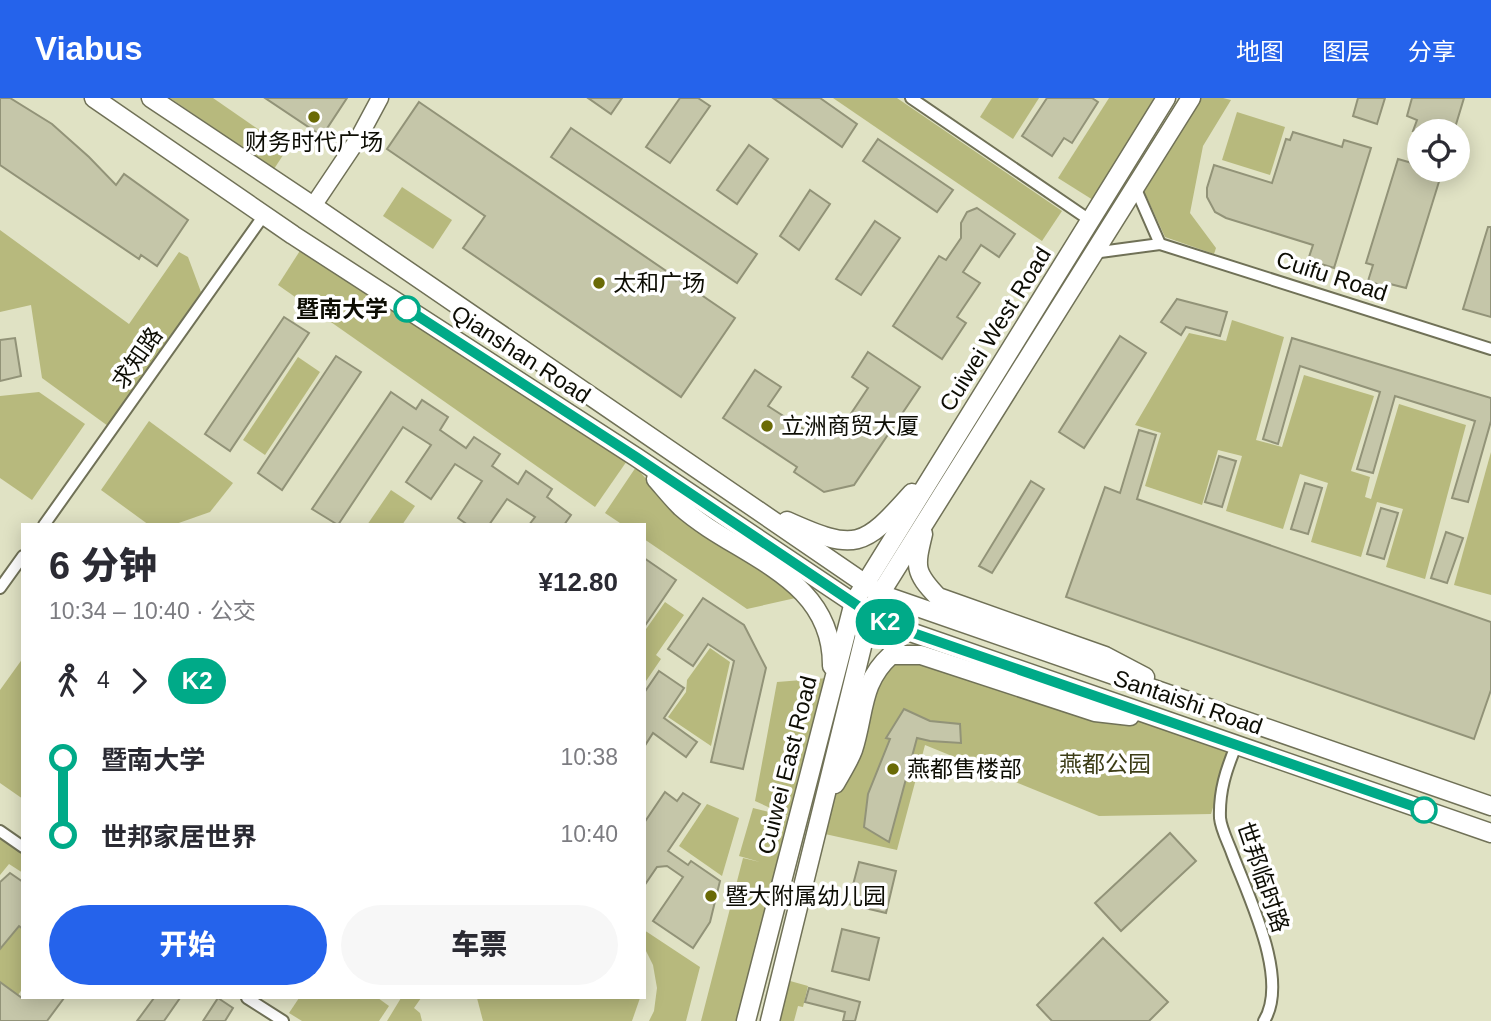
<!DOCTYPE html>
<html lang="zh">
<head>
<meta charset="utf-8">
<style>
	body { margin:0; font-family:Helvetica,"Noto Sans SC",sans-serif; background:#f7f7f7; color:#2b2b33; height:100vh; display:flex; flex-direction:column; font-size:26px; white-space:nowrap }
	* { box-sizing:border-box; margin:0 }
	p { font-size:23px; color:#7c7c81 }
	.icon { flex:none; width:38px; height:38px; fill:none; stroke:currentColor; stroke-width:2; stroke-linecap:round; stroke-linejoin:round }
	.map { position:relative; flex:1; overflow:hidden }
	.details { position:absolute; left:21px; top:425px; width:625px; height:476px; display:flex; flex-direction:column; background:#fff; border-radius:0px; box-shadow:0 4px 18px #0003 }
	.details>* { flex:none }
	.badge { padding:0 14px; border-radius:23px; font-size:24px; line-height:46px }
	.fabs { position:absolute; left:1407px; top:21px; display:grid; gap:14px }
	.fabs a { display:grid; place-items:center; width:63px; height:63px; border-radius:50%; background:#fff; box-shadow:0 4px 18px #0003; font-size:35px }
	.map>.badge { position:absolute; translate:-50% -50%; box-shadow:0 0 0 4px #fff }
	.legs { display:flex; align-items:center; gap:10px; height:77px; padding:0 28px; font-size:23px }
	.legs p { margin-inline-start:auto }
	.head { display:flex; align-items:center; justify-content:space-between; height:119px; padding:0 28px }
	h1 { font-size:38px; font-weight:800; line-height:52px }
	.button { display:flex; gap:14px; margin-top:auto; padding:14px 28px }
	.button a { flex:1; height:80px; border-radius:42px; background:#2563eb; color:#fff; font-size:28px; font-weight:800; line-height:80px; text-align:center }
	.button a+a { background:#f7f7f7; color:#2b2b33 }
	ul { padding:0 28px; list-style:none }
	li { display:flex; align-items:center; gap:24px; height:77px; font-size:26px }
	li i { display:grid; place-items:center; width:10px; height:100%; margin:0 9px; background:currentColor }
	li i::after { content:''; width:18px; height:18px; margin:-9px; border:5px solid; border-radius:50%; background:#fff }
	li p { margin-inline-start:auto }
	li:first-child i { background:linear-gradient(#0000 50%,currentColor 0) }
	li:last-child i { background:linear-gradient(currentColor 50%,#0000 0) }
	header { display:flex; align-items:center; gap:42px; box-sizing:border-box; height:98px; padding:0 35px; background:#2563eb; color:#fff }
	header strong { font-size:33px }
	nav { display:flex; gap:38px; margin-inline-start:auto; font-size:24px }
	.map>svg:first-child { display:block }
	.green { fill:#b7b97d }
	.building { fill:#c5c6a9; stroke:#929378; stroke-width:2 }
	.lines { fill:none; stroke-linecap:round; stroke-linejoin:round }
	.street-casing { stroke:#707157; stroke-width:14 }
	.secondary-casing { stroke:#707157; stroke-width:19 }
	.primary-casing { stroke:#707157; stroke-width:21 }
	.street { stroke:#fff; stroke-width:10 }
	.secondary { stroke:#fff; stroke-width:16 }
	.primary { stroke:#fff; stroke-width:18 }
	.line-1-casing { stroke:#fff; stroke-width:16 }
	.line-1 { stroke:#0a8; stroke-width:10 }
	.poi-dot { fill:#6a6a06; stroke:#fff; stroke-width:2.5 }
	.stop-1-dot { fill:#fff; stroke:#0a8; stroke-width:3.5 }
	.labels { text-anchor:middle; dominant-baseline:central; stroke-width:7; stroke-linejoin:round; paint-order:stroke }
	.poi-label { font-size:23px; fill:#0d0d04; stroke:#fff; text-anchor:start }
	.street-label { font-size:23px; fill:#0d0d04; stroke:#fff }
	.stop-label { font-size:23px; font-weight:bold; fill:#0d0d04; stroke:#fff; text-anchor:end }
	.park-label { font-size:23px; fill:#3d3d17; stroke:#fff }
</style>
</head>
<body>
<header>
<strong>Viabus</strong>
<nav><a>地图</a><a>图层</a><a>分享</a></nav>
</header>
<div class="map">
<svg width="1491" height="923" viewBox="0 0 1491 923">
	<rect width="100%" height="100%" fill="#e0e2c4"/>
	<g class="green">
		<polygon points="170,0 213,0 287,51 274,71"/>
		<polygon points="833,0 897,0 1062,113 1042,143"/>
		<polygon points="992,0 1039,0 1013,41 980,19"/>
		<polygon points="1109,0 1158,0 1093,102 1058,80"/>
		<polygon points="1198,0 1223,0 1231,2 1203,48 1190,115 1216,150 1214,156 1165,139 1143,91"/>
		<polygon points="1237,14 1285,29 1270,77 1222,62"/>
		<polygon points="402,89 452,122 433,151 383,118"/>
		<polygon points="0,132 129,226 179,154 188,159 201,194 108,328 42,280 31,207 0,214"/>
		<polygon points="303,148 629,360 595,409 278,187"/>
		<polygon points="1232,222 1284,239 1256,342 1282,349 1304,277 1374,298 1351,373 1370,379 1365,399 1371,401 1399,306 1466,327 1425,481 1386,469 1403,411 1377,404 1361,459 1311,444 1328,385 1300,376 1283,431 1226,413 1242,358 1218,352 1202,407 1145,388 1161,335 1135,327 1189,235 1226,243"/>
		<polygon points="298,259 320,274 265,357 243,342"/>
		<polygon points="39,294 85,326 32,402 0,380 0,298"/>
		<polygon points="149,323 233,385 210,414 173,427 149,427 101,392"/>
		<polygon points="1491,354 1491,497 1454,487"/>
		<polygon points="636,369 673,413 800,499 747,511 644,441 644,427 623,427 605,415"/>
		<polygon points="391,392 415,408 402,427 367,427"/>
		<polygon points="665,504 684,517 656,557 661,561 644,586 644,534"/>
		<polygon points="710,550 730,564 711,648 668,619 686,594 687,582"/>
		<polygon points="891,557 1162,621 1236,648 1222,680 1211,716 1099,718 925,647 897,752 816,734 869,586"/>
		<polygon points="23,560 23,701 0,685 0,592"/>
		<polygon points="828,580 739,923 701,923 743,760 760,764 739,758 753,710 790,719 755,703 777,584"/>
		<polygon points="707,706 739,720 722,778 679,748"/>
		<polygon points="0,740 23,755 23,775 9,766 0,777"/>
		<polygon points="19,828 23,831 23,890 18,897 0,884 0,851"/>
		<polygon points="644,832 700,869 686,923 649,923 654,913 657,890 653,867 644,849"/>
		<polygon points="783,881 808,888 803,909 798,908 794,923 773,923"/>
		<polygon points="299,900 378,900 389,908 379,923 302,923 289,915"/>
		<polygon points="401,900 421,900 414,910 420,915 422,923 387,923"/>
		<polygon points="477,900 640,900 632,923 483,923"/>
	</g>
	<g class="building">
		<polygon points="0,0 10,0 52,26 89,59 116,87 124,76 188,122 157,168 141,157 139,161 0,67"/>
		<polygon points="265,0 347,0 322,38"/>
		<polygon points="588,0 622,0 611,16"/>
		<polygon points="680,0 698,0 710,8 670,65 646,49"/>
		<polygon points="773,0 820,0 857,26 842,49"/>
		<polygon points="1047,0 1092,0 1098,4 1072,45 1064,40 1052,58 1022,38"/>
		<polygon points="1358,0 1385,0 1377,26 1353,18"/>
		<polygon points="1412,0 1464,0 1454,33 1413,33 1417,22 1407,18"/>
		<polygon points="419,4 735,220 681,299 463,150 485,118 387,51"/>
		<polygon points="571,30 757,156 737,185 551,59"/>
		<polygon points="1293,34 1342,49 1344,42 1371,50 1334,170 1308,162 1313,147 1226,120 1215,114 1207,99 1207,90 1214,67 1272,85 1286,41 1290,42"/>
		<polygon points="878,41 953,92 937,114 863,63"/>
		<polygon points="749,47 768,61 737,106 717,92"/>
		<polygon points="1398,61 1419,67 1419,72 1442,74 1406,190 1390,186 1389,190 1368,183 1373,167 1366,165"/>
		<polygon points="810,92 830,106 799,152 780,138"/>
		<polygon points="977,110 1015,136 999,159 981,147 963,174 980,185 957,219 966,225 942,261 893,228 939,158 946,162 961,140 961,125 967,114"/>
		<polygon points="875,123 900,140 861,197 836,181"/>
		<polygon points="1488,129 1491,129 1491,219 1463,211"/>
		<polygon points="1177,201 1227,214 1220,238 1186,229 1181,237 1161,224"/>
		<polygon points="284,219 309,235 230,353 205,336"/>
		<polygon points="1120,238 1146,255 1084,350 1059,334"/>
		<polygon points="15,240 21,278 0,283 0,242"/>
		<polygon points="1292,240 1491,300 1491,323 1468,404 1452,400 1475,323 1395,298 1373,375 1357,371 1380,294 1300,268 1278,346 1263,341"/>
		<polygon points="868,254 920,289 854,387 824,394 794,374 797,369 723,320 755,272 781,289 768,308 816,339 838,335 868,290 852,279"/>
		<polygon points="336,258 361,274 282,392 258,375"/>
		<polygon points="391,294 416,311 422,302 448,319 440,332 466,350 474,339 500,356 492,368 518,386 526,373 552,391 547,399 571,417 564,427 529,427 535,419 507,401 489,427 468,427 458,420 482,383 455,366 431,401 406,384 431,347 403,329 338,427 312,411"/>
		<polygon points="1139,332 1156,337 1137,401 1491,524 1491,592 1474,641 1066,499 1105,389 1120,395"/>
		<polygon points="1219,358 1236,363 1222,409 1205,404"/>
		<polygon points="1031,383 1044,391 992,475 979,468"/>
		<polygon points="1305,385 1322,390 1308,436 1291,431"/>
		<polygon points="1381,410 1398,415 1384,461 1367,456"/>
		<polygon points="1446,434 1463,440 1447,485 1431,480"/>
		<polygon points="644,460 676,482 644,529"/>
		<polygon points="703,500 744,527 766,570 743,671 711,664 734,563 708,546 693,568 668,551"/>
		<polygon points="659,573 684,590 664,620 697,644 686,659 653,635 644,649 644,595"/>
		<polygon points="904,611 930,623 960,626 961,645 930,643 917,640 889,744 864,729 868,696 890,641 886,640"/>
		<polygon points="665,694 677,703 683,695 700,706 668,753 688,767 691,763 720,783 710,824 693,850 653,823 683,779 667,768 657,769 644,788 644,725"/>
		<polygon points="1170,735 1196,763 1121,833 1095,805"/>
		<polygon points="859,764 896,773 886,815 848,806"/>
		<polygon points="10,775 23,784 23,831 19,828 0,851 0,784"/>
		<polygon points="842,831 879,840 869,882 832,873"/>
		<polygon points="1103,840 1168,904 1149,923 1052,923 1037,907"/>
		<polygon points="0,884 22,900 64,900 47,923 0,923"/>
		<polygon points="809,890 860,904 855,923 843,923 845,914 805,904"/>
		<polygon points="154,900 180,900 164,923 137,923"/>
		<polygon points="218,900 233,910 225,923 203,923"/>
	</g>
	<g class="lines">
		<defs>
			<g id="street">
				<polyline points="911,0 1091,123"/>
				<polyline points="1135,89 1160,146"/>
				<polyline points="1093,155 1160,146 1491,251"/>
				<polyline points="44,427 264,117"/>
				<polyline points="0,490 23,458"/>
				<path d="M1236 648C1226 672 1219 693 1220 720 1221 731 1228 744 1232 755 1248 798 1290 881 1264 923"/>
				<polyline points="0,733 23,749"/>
				<polyline points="247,900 283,923"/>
			</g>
			<polyline id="secondary" points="313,108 358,41 380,0"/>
			<g id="primary">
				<polyline points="94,0 293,137 636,359 870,516 893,528 1491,735"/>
				<polyline points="151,0 313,108 880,496 1491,708"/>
				<path d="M656 381C664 390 672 400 681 409 737 459 833 477 832 568"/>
				<path d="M787 423C856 454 863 450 912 395"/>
				<path d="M923 436C915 469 914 474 938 499L1105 558 1145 579"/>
				<path d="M835 686C841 675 849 663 853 652 865 615 860 585 891 557H921L1095 614 1130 618"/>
				<polyline points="746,923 854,504 1166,0"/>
				<polyline points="770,923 870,516 880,496 1191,0"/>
			</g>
		</defs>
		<use href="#street" class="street-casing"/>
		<use href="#secondary" class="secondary-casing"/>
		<use href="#primary" class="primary-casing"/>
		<use href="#street" class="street"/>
		<use href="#secondary" class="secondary"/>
		<use href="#primary" class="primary"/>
	</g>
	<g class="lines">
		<defs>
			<polyline id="line-1" points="407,211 636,359 870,516 893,528 1424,712"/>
		</defs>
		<use href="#line-1" class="line-1-casing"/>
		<use href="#line-1" class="line-1"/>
	</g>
	<g class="poi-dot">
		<circle cx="314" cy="19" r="7"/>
		<circle cx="599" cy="185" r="7"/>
		<circle cx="767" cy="328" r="7"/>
		<circle cx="893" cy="671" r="7"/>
		<circle cx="711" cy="798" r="7"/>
	</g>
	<g class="stop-1-dot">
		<circle cx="407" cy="211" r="12"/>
		<circle cx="1424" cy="712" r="12"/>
	</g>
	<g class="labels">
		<g class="poi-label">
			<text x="314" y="44" text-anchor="middle">财务时代广场</text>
			<text x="613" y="185">太和广场</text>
			<text x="781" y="328">立洲商贸大厦</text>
			<text x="907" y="671">燕都售楼部</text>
			<text x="725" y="798">暨大附属幼儿园</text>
		</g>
		<g class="street-label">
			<text transform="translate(1332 178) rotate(18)">Cuifu Road</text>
			<text transform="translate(995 231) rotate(-58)">Cuiwei West Road</text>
			<text transform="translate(521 256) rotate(33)">Qianshan Road</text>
			<text transform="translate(137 260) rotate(-55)">求知路</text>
			<text transform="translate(1188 604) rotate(19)">Santaishi Road</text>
			<text transform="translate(787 667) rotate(-76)">Cuiwei East Road</text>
			<text transform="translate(1263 779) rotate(71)">世邦临时路</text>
		</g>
		<g class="stop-label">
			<text x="388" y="211">暨南大学</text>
		</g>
		<g class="park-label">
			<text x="1105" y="666">燕都公园</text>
		</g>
	</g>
</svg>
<div class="fabs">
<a><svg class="icon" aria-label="locate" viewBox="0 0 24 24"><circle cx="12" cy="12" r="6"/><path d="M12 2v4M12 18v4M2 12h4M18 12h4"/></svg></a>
</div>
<b class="badge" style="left:885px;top:524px;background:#0a8;color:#fff">K2</b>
<section class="details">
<div class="head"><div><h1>6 分钟</h1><p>10:34 – 10:40 · 公交</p></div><b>¥12.80</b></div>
<div class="legs"><svg class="icon" aria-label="walk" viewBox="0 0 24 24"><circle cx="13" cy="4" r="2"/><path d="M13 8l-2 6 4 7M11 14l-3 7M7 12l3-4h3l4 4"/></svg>4<svg class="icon" aria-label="forward" viewBox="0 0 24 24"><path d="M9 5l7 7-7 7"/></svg><b class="badge" style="background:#0a8;color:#fff">K2</b></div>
<ul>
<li><i style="color:#0a8"></i><b>暨南大学</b><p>10:38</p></li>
<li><i style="color:#0a8"></i><b>世邦家居世界</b><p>10:40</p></li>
</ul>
<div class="button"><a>开始</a><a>车票</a></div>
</section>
</div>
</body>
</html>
